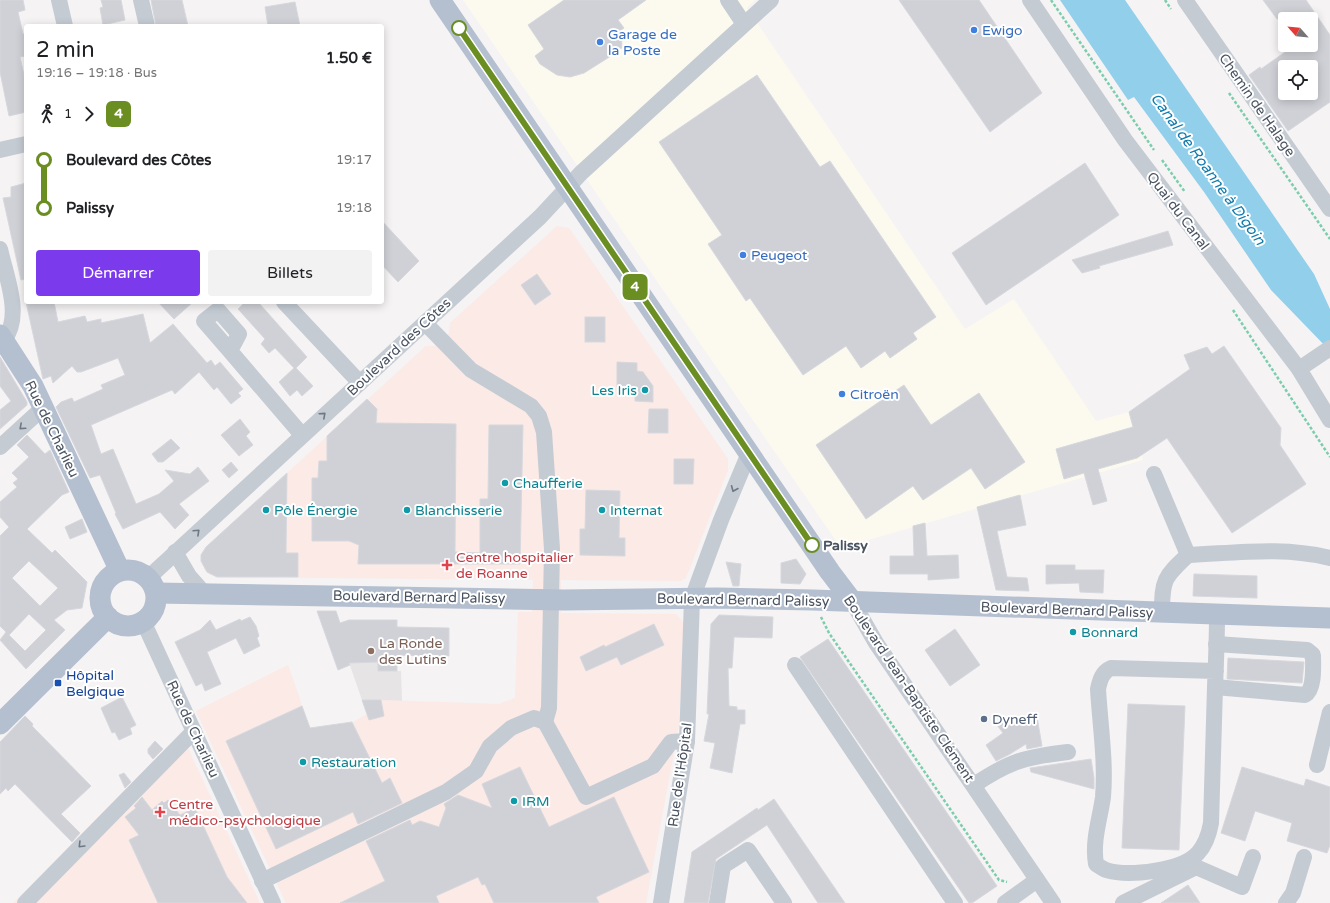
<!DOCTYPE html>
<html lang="fr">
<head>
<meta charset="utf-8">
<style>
	body { margin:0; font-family:"Varela Round",sans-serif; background:#f2f2f2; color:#202124; height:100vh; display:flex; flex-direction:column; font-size:15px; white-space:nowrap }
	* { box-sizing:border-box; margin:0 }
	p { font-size:13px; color:#757577 }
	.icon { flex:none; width:22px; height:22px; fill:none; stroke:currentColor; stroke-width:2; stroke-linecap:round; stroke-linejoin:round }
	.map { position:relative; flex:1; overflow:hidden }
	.drawer { position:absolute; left:24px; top:24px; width:360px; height:280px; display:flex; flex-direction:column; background:#fff; border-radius:4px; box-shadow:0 2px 10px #0003 }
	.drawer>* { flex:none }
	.badge { padding:0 8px; border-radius:6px; font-size:14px; line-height:26px }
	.needle { width:26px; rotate:297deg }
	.fabs { position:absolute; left:1278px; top:12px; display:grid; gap:8px }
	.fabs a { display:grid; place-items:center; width:40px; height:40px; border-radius:4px; background:#fff; box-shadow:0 2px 10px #0003; font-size:20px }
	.map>.badge { position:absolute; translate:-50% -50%; box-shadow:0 0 0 2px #fff }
	.legs { display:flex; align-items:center; gap:6px; height:44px; padding:0 12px; font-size:13px }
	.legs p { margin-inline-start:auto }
	.headline { display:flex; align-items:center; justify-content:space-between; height:68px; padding:0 12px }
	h1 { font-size:22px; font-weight:600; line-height:30px }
	.action { display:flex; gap:8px; margin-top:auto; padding:8px 12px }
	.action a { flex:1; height:46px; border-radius:4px; background:#7c3aed; color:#fff; font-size:16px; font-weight:600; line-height:46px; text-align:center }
	.action a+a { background:#f2f2f2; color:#202124 }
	ul { padding:0 12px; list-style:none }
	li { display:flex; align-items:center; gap:14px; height:48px; font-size:15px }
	li i { display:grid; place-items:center; width:6px; height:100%; margin:0 5px; background:currentColor }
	li i::after { content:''; width:10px; height:10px; margin:-5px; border:3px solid; border-radius:50%; background:#fff }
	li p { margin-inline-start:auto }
	li:first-child i { background:linear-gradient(#0000 50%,currentColor 0) }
	li:last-child i { background:linear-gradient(currentColor 50%,#0000 0) }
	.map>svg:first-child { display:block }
	.commercial { fill:#fcfaef }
	.education { fill:#e6e4e5 }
	.medical { fill:#fbeae6 }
	.water { fill:#92cfeb }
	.building { fill:#cfd1d7; stroke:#d7d8dd; fill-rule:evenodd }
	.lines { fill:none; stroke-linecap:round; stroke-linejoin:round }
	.path { stroke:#7ccdae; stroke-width:2.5; stroke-dasharray:3 2; stroke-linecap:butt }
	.minor { stroke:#c4cbd3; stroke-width:16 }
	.major { stroke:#b4bfd0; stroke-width:21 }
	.oneway { stroke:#6f7782 }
	.line-1-casing { stroke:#fff; stroke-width:9 }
	.line-1 { stroke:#6b8e23; stroke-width:6 }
	.stop-1-dot { fill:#fff; stroke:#6b8e23; stroke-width:2 }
	.shop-dot { fill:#3f7fe0; stroke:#fff; stroke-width:1.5 }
	.culture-dot { fill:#0f9aa8; stroke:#fff; stroke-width:1.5 }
	.health-dot { fill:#e0444e; stroke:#fff; stroke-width:1.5 }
	.education-dot { fill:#8d6e63; stroke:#fff; stroke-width:1.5 }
	.transit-dot { fill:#1a4fb4; stroke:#fff; stroke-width:1.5 }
	.service-dot { fill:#5c6f8a; stroke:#fff; stroke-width:1.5 }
	.labels { text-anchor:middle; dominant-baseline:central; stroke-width:4; stroke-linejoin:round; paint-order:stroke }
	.shop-label { font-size:14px; fill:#366cbe; stroke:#fff; text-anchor:start }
	.street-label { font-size:14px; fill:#4a5360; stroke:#fff }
	.culture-label { font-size:14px; fill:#0d838f; stroke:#fff; text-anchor:start }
	.stop-label { font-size:14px; font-weight:bold; fill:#4a5360; stroke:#fff; text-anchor:start }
	.health-label { font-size:14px; fill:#be3a42; stroke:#fff; text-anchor:start }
	.education-label { font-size:14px; fill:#785e54; stroke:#fff; text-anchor:start }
	.transit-label { font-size:14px; fill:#164399; stroke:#fff; text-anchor:start }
	.service-label { font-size:14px; fill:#4e5e75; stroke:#fff; text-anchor:start }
	.water-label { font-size:15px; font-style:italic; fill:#107bad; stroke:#fff }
</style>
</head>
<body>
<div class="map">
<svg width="1330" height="903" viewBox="0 0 1330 903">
	<rect width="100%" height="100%" fill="#f5f3f3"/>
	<polygon class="commercial" points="463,0 755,0 747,8 965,329 1014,299 1096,421 1129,412 1143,460 841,548"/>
	<polygon class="education" points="349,620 384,620 384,623 397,639 397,671 401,671 402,701 362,700 336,625"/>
	<g class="medical">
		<polygon points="557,226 569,228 728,459 728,470 686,578 681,581 561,580 561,613 676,614 684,623 679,725 646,903 286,903 196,711 288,665 310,728 353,722 367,714 381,700 499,704 515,698 518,612 532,612 533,580 217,577 209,574 205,570 201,561 202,552 206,547 426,346 435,346 449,333 450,323"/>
		<polygon points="181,733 260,903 13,903"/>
	</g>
	<polygon class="water" points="1060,0 1125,0 1314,274 1330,309 1330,351 1271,290 1204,192 1134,97 1128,100"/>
	<g class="building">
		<polygon points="0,0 23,0 25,10 18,12 23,34 26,34 26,56 20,57 26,84 26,112 9,116 0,72"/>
		<polygon points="101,0 121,0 125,20 103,25 100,8 103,7"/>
		<polygon points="151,0 182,0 188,26 156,26"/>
		<polygon points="564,0 646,0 618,20 624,28 621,30 622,48 610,50 611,56 584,73 570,77 557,75 540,64 535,56 544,49 528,25"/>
		<polygon points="899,0 979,0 1042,93 990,132"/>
		<path d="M1263 0H1306L1330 35V102L1288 131 1249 75 1260 67 1261 69 1295 45H1311V19H1277ZM1285 67H1311V93H1285Z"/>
		<polygon points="295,2 300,26 268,26 265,7"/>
		<polygon points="757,75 820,167 830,161 936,317 913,333 917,339 890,358 885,351 861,368 846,346 803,375 750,298 746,301 708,244 722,235 659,142"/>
		<polygon points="1085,163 1119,215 986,305 952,253"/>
		<polygon points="26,183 26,279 21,280 3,198 11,197 11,187"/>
		<polygon points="382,221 419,261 398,282 382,265"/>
		<polygon points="1168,231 1173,245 1099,266 1100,268 1082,273 1072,260"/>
		<polygon points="537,274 551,294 535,305 521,285"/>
		<polygon points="26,302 54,302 58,322 85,316 87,322 101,319 101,323 143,314 150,343 173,324 207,363 211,360 215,366 220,362 243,389 238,393 241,396 231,404 217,387 214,390 199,372 175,394 172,390 91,425 101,454 113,449 136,504 159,494 174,481 165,470 190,474 198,467 209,481 179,504 189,515 175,529 160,512 123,529 115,514 116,513 100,475 90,478 56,407 61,402 72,398 74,402 103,389 101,385 125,375 118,358 81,372 77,372 72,366 53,383 51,376 43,379"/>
		<polygon points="158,302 193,302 174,319"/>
		<polygon points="245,302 258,302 307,357 296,368 313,386 302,396 297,390 290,396 279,382 294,368 275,348 269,353 261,344 265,339 238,309"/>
		<rect x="585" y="317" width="20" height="25"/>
		<polygon points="1224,346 1281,428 1280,445 1306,484 1232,533 1167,438 1137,458 1098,469 1107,501 1093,505 1084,473 1064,479 1056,449 1133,427 1129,412 1190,369 1184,355 1207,347 1212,354"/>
		<polygon points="0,357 27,402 27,405 0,429 0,410 11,401 0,386"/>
		<polygon points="617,362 637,363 637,371 643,372 653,386 653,402 635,401 635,387 617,387"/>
		<polygon points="904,385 931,425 979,393 1025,462 985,489 971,468 923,500 913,486 866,519 816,445"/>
		<polygon points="367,399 377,409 376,423 456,424 455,552 480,553 480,499 488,499 489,425 523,425 520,564 358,564 359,545 349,541 312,541 312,478 318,478 319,461 327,461 327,436"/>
		<polygon points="649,409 668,409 668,433 648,433"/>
		<polygon points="240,419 250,432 246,436 253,445 239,456 221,435"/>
		<path d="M27 435 45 454 50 450 69 492 62 495 27 529 52 553 55 550 87 582 82 608 67 610 54 620 65 630 26 669 0 640 6 632 0 626V536L9 527 0 517V502L17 487 13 483 18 479 12 473 29 457 17 445ZM29 561 58 588 40 606 12 578ZM29 614 46 630 25 651 9 635Z"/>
		<polygon points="171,439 180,448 163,462 158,462 152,454"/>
		<polygon points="674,459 694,459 693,484 674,484"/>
		<polygon points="231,462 238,470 229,478 222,470"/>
		<polygon points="287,473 286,553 298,553 298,577 217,577 207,572 201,561 201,555 206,547"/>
		<polygon points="586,490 620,491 619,538 625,538 625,556 580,555 580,529 585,529"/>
		<polygon points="1020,495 1026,525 997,531 1007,577 1027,578 1029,591 996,590 977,507"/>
		<polygon points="82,519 87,532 70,539 65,527"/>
		<polygon points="925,523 927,556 958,555 959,578 928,580 928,574 890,574 890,556 914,556 913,526"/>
		<polygon points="796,559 806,574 800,584 781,583 781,563"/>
		<polygon points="726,562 741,564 739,586 733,586"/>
		<polygon points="1046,565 1075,565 1075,570 1104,570 1103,593 1080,592 1079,583 1046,584"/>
		<polygon points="1194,574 1257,576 1257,598 1193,596"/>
		<polygon points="317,611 336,611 340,623 349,620 397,620 397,627 449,628 449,656 437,656 437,659 425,659 425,656 397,655 397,671 378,671 378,662 349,663 350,665 338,670"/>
		<polygon points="719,615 773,617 772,638 734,637 732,668 728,668 729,706 737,707 737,710 745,710 745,724 740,724 732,773 710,768 715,743 704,741 709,714 707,714 711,624"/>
		<polygon points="250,617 256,626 259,636 257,638 260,646 244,654 236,638 207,652 221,684 205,691 202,683 196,686 175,642 200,630 210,620 216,630 240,619 241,621"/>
		<polygon points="654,624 664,645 621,665 617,657 586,671 580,657 604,645 605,647"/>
		<polygon points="955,629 980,665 950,686 925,650"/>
		<polygon points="828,639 997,886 972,903 969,903 800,657"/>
		<polygon points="1228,658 1304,662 1302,683 1227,679"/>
		<polygon points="122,697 136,725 130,728 132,734 119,740 115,732 112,733 101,708"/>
		<polygon points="362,700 381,700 384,716 369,720"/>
		<polygon points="1128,704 1185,706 1179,850 1122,848"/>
		<polygon points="302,706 310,728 352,722 382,783 390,778 402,803 358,824 353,812 276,849 226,741"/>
		<polygon points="25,716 33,724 32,726 91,786 61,814 80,833 72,842 15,784 8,791 6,788 0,794 0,742"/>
		<polygon points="1013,716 1014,722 1037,717 1042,746 1027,749 1026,744 1010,754 996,761 986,745 1003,733 997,725"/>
		<polygon points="155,741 163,749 153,759 148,753 148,749"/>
		<polygon points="1091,759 1094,778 1094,789 1031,772 1030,768"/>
		<polygon points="520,767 549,827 614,797 649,872 596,897 599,903 494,903 485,884 482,885 478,877 436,896 439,903 340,903 385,881 366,841 410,820 412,825 420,821 439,827 446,808 444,804 458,795 492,808 482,784"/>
		<polygon points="1242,767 1304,786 1306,779 1330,787 1330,845 1327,853 1287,841 1292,823 1255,811 1245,841 1221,833"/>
		<polygon points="124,773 131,782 125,788 119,775"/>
		<polygon points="142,797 152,810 162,801 164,803 168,800 180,815 195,808 227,877 247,903 158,903 129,840 139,835 125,817 136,808 134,806"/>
		<polygon points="774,799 845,903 818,903 767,825 716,859 708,903 684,903 692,852 757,808 758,810"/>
		<polygon points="1188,885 1200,903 1161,903"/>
	</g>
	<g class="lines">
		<g class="path">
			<polyline points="1051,0 1154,150"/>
			<polyline points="1165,0 1171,9"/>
			<polyline points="1229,93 1330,239"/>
			<polyline points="1162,160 1185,192"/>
			<polyline points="1233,310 1330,457"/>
			<polyline points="821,617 829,633 999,880 1007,882"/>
		</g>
		<g class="minor">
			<polyline points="59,0 65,26"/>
			<polyline points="141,0 147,26"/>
			<polyline points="728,0 744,24"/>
			<polyline points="1030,0 1125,140 1299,369 1330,420"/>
			<polyline points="1185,0 1330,209"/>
			<polyline points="0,150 26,144"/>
			<path d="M0 249C6 277 23 316 4 340"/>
			<polyline points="284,302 360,383"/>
			<polyline points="425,323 471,370 531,406 539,416 544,432 552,549 549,708 545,722"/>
			<polyline points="230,351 204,321 218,310 239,334 230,351 302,435"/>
			<polyline points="1299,369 1330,348"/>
			<polyline points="0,447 44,407"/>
			<path d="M1154 474 1188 555C1236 553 1283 546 1330 558"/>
			<polyline points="175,552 189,576 204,593"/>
			<polyline points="148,578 540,217 581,173 771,0"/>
			<polyline points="852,601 876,643 1053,903"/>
			<path d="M1162 613C1162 580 1164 577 1188 555"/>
			<polyline points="143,621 273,903"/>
			<polyline points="795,665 955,903"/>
			<path d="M1216 671 1111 668C1102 672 1100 680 1098 689 1100 724 1106 761 1103 797 1100 819 1092 841 1096 864 1099 866 1103 869 1106 870 1128 877 1182 871 1198 853 1206 844 1209 834 1211 823L1215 687C1216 663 1217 638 1217 614"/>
			<path d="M1215 687 1305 695C1315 689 1313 665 1313 655L1307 650 1216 644"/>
			<polyline points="1317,765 1330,712"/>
			<path d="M974 785C1010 761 1025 757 1068 752"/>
			<polyline points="262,881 446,792 476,771 490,746 511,728 534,718 545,722 586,797 653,766 671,742 687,741"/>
			<polyline points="25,903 194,731"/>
			<polyline points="661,903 687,741 692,599 721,520 749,453"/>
			<polyline points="717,903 723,866 748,850 784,903"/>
			<polyline points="1005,903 1037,880"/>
			<polyline points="1123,903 1196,867 1242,887 1253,857"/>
			<polyline points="1286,903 1293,893 1304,857"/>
		</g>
		<g class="major">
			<polyline points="440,0 830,572 852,601"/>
			<polyline points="0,335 33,386 120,571"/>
			<circle cx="128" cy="598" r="28"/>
			<polyline points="156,593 564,600 717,598 813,600 1330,618"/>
			<polyline points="0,724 108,617"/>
		</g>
	</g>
	<defs><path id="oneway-chevron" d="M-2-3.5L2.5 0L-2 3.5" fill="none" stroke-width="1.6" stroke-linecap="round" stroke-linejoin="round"/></defs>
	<g class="oneway">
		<use href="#oneway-chevron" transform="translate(323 415) rotate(-42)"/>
		<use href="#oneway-chevron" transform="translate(22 427) rotate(138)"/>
		<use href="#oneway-chevron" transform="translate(734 489) rotate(113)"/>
		<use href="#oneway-chevron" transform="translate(197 532) rotate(-43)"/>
		<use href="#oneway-chevron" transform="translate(81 845) rotate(135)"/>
	</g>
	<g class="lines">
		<defs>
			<polyline id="line-1" points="459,28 812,545"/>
		</defs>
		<use href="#line-1" class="line-1-casing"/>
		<use href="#line-1" class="line-1"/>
	</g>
	<g class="stop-1-dot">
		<circle cx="459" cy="28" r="7"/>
		<circle cx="812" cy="545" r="7"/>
	</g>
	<g class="shop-dot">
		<circle cx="974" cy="30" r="4"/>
		<circle cx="600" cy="42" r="4"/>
		<circle cx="743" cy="255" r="4"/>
		<circle cx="842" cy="394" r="4"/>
	</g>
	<g class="culture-dot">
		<circle cx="645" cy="390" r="4"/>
		<circle cx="505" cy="483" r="4"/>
		<circle cx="266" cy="510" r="4"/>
		<circle cx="407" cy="510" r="4"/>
		<circle cx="602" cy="510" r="4"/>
		<circle cx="1073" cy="632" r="4"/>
		<circle cx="303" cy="762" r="4"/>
		<circle cx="514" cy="801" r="4"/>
	</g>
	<g class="health-dot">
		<path d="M445 559h4v4h4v4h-4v4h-4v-4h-4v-4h4z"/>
		<path d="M158 806h4v4h4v4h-4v4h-4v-4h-4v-4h4z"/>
	</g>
	<circle class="education-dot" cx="371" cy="651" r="4"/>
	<rect class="transit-dot" x="54" y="679" width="8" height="8" rx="2"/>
	<circle class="service-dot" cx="984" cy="719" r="4"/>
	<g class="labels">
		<g class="shop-label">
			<text x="982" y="30">Ewigo</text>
			<text x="608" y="34">Garage de<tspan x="608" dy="16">la Poste</tspan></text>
			<text x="751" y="255">Peugeot</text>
			<text x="850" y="394">Citroën</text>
		</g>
		<g class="street-label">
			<text transform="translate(1257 105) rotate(55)">Chemin de Halage</text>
			<text transform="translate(1178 211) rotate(53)">Quai du Canal</text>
			<text transform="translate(399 347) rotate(-43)">Boulevard des Côtes</text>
			<text transform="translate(52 429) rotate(64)">Rue de Charlieu</text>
			<text transform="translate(419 597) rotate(1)">Boulevard Bernard Palissy</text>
			<text transform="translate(743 600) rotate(1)">Boulevard Bernard Palissy</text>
			<text transform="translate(1067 610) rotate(2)">Boulevard Bernard Palissy</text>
			<text transform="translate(909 689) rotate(56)">Boulevard Jean-Baptiste Clément</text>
			<text transform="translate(193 729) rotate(65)">Rue de Charlieu</text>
			<text transform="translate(680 775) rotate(-82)">Rue de l'Hôpital</text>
		</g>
		<g class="culture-label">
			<text x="637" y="390" text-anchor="end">Les Iris</text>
			<text x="513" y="483">Chaufferie</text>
			<text x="274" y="510">Pôle Énergie</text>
			<text x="415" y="510">Blanchisserie</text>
			<text x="610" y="510">Internat</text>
			<text x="1081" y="632">Bonnard</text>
			<text x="311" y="762">Restauration</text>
			<text x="522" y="801">IRM</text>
		</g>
		<g class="stop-label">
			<text x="823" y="545">Palissy</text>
		</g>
		<g class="health-label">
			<text x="456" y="557">Centre hospitalier<tspan x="456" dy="16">de Roanne</tspan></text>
			<text x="169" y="804">Centre<tspan x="169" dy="16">médico-psychologique</tspan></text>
		</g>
		<g class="education-label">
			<text x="379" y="643">La Ronde<tspan x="379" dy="16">des Lutins</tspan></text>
		</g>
		<g class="transit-label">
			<text x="66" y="675">Hôpital<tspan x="66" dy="16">Belgique</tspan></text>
		</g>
		<g class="service-label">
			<text x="992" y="719">Dyneff</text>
		</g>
		<g class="water-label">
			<text transform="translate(1208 169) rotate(54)">Canal de Roanne à Digoin</text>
		</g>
	</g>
</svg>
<div class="fabs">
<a><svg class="needle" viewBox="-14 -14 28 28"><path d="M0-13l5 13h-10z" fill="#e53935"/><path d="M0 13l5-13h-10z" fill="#757577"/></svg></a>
<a><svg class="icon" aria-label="locate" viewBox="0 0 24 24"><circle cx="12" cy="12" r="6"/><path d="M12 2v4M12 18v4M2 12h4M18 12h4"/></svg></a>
</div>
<b class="badge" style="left:635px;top:287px;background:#6b8e23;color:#fff">4</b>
<section class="drawer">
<div class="headline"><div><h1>2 min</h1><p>19:16 – 19:18 · Bus</p></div><b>1.50 €</b></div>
<div class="legs"><svg class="icon" aria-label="walk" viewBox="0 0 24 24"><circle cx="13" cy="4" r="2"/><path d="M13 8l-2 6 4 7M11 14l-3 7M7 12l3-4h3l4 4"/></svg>1<svg class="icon" aria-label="forward" viewBox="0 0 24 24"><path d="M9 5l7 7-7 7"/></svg><b class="badge" style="background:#6b8e23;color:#fff">4</b></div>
<ul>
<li><i style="color:#6b8e23"></i><b>Boulevard des Côtes</b><p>19:17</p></li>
<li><i style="color:#6b8e23"></i><b>Palissy</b><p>19:18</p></li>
</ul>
<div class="action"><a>Démarrer</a><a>Billets</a></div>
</section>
</div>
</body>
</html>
